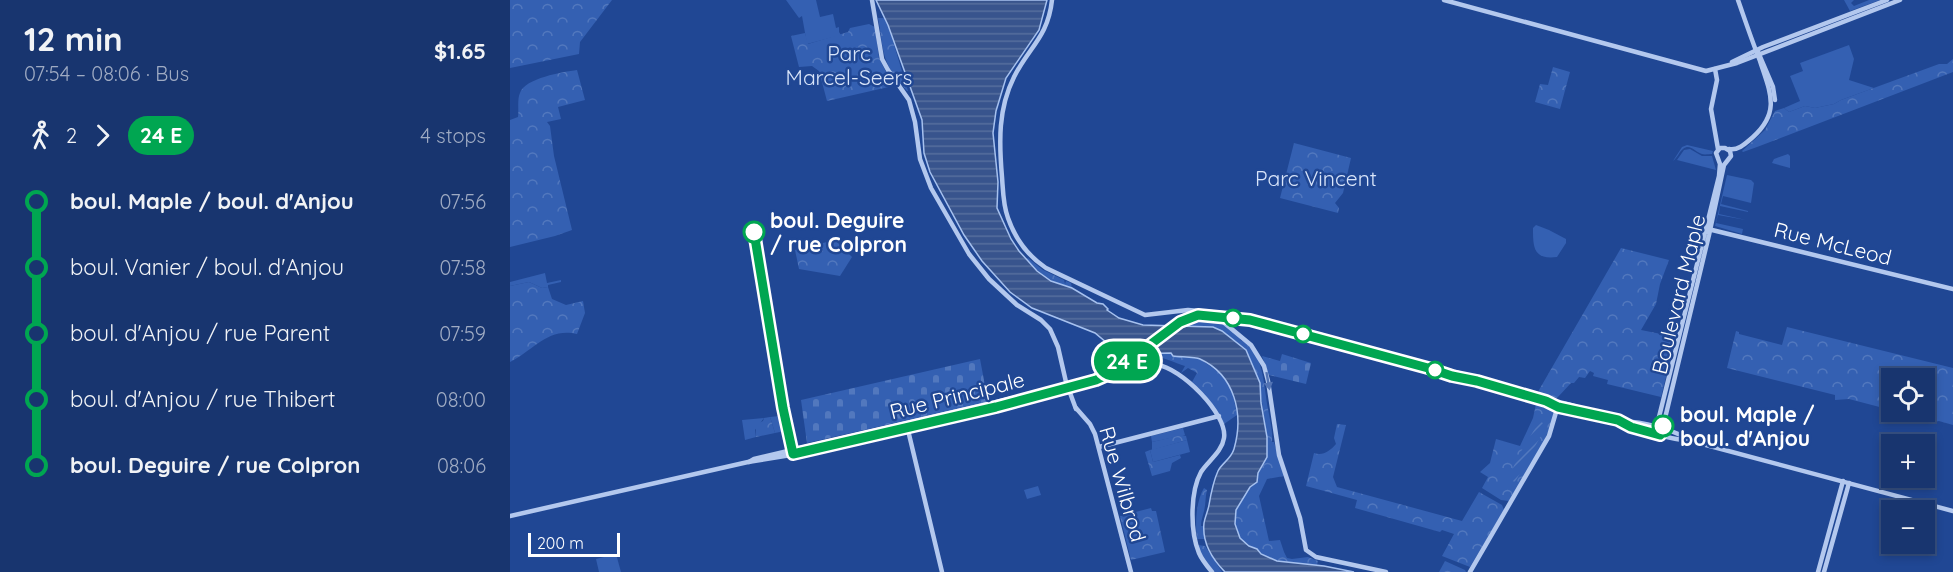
<!DOCTYPE html>
<html lang="en">
<head>
<meta charset="utf-8">
<style>
	body { margin:0; font-family:Quicksand,sans-serif; background:#213d74; color:#f1f3f6; height:100vh; display:flex; flex-direction:column; font-size:22px; white-space:nowrap }
	* { box-sizing:border-box; margin:0 }
	p { font-size:20px; color:#9fabc3 }
	.icon { flex:none; width:33px; height:33px; fill:none; stroke:currentColor; stroke-width:2; stroke-linecap:round; stroke-linejoin:round }
	.map { position:relative; flex:1; overflow:hidden }
	.drawer { display:flex; flex-direction:column; background:#18356f; width:510px }
	.drawer>* { flex:none }
	.badge { padding:0 12px; border-radius:20px; font-size:21px; line-height:39px }
	.controls { position:absolute; left:1371px; top:368px; display:grid; gap:12px }
	.controls a { display:grid; place-items:center; width:54px; height:54px; border-radius:0px; background:#18356f; box-shadow:0 3px 9px #0003,0 0 0 2px #365082; font-size:30px }
	.scale { position:absolute; left:18px; bottom:15px; width:92px; box-sizing:border-box; padding-left:6px; border:3px solid #fff; border-top:0; font-size:16px; line-height:21px; white-space:nowrap; color:#fff; -webkit-text-stroke:4px #204794; paint-order:stroke }
	.map>.badge { position:absolute; translate:-50% -50%; box-shadow:0 0 0 3px #fff }
	.legs { display:flex; align-items:center; gap:9px; height:66px; padding:0 24px; font-size:20px }
	.legs p { margin-inline-start:auto }
	.headline { display:flex; align-items:center; justify-content:space-between; height:102px; padding:0 24px }
	h1 { font-size:33px; font-weight:800; line-height:45px }
	ul { padding:0 24px; list-style:none }
	li { display:flex; align-items:center; gap:21px; height:66px; font-size:22px }
	li i { display:grid; place-items:center; width:9px; height:100%; margin:0 8px; background:currentColor }
	li i::after { content:''; width:15px; height:15px; margin:-8px; border:4px solid; border-radius:50%; background:#18356f }
	li p { margin-inline-start:auto }
	li:first-child i { background:linear-gradient(#0000 50%,currentColor 0) }
	li:last-child i { background:linear-gradient(currentColor 50%,#0000 0) }
	main { display:flex; flex:1; min-height:0 }
	.map>svg:first-child { display:block }
	.grass { fill:#3460b2 }
	.forest { fill:url(#forest-crowns) }
	.cemetery { fill:url(#cemetery-stones) }
	.garden { fill:url(#garden-furrows) }
	.water { fill:url(#water-rules); stroke:#a6c1ef; stroke-width:1.5 }
	.pier { fill:#204794 }
	.lines { fill:none; stroke-linecap:round; stroke-linejoin:round }
	.tertiary { stroke:#b3c8ee; stroke-width:4.5 }
	.oneway { fill:#5374b4 }
	.line-1-casing { stroke:#fff; stroke-width:14 }
	.line-1 { stroke:#00a651; stroke-width:9 }
	.stop-1-dot { fill:#fff; stroke:#00a651; stroke-width:3 }
	.labels { text-anchor:middle; dominant-baseline:central; stroke-width:5; stroke-linejoin:round; paint-order:stroke }
	.park-label { font-size:21px; fill:#d9e5fa; stroke:#204794 }
	.stop-label { font-size:21px; font-weight:bold; fill:#fff; stroke:#204794; text-anchor:start }
	.street-label { font-size:21px; fill:#fff; stroke:#204794 }
</style>
</head>
<body>
<main>
<section class="drawer">
<div class="headline"><div><h1>12 min</h1><p>07:54 – 08:06 · Bus</p></div><b>$1.65</b></div>
<div class="legs"><svg class="icon" aria-label="walk" viewBox="0 0 24 24"><circle cx="13" cy="4" r="2"/><path d="M13 8l-2 6 4 7M11 14l-3 7M7 12l3-4h3l4 4"/></svg>2<svg class="icon" aria-label="forward" viewBox="0 0 24 24"><path d="M9 5l7 7-7 7"/></svg><b class="badge" style="background:#00a651;color:#fff">24 E</b><p>4 stops</p></div>
<ul>
<li><i style="color:#00a651"></i><b>boul. Maple / boul. d'Anjou</b><p>07:56</p></li>
<li><i style="color:#00a651"></i><span>boul. Vanier / boul. d'Anjou</span><p>07:58</p></li>
<li><i style="color:#00a651"></i><span>boul. d'Anjou / rue Parent</span><p>07:59</p></li>
<li><i style="color:#00a651"></i><span>boul. d'Anjou / rue Thibert</span><p>08:00</p></li>
<li><i style="color:#00a651"></i><b>boul. Deguire / rue Colpron</b><p>08:06</p></li>
</ul>
</section>
<div class="map">
<svg width="1443" height="572" viewBox="0 0 1443 572">
	<defs>
		<pattern id="forest-crowns" width="20" height="18" patternUnits="userSpaceOnUse" patternTransform="scale(1.5)"><rect width="20" height="18" fill="#3460b2"/><path d="M2 6a3 3 0 1 1 6 0M12 15a3 3 0 1 1 6 0" fill="none" stroke="#5278be"/></pattern>
		<pattern id="cemetery-stones" width="16" height="16" patternUnits="userSpaceOnUse" patternTransform="scale(1.5)"><rect width="16" height="16" fill="#3460b2"/><path d="M2 7V4a2 2 0 0 1 4 0v3zM10 15v-3a2 2 0 0 1 4 0v3z" fill="#5278be"/></pattern>
		<pattern id="garden-furrows" width="10" height="10" patternUnits="userSpaceOnUse" patternTransform="scale(1.5)"><rect width="10" height="10" fill="#3460b2"/><path d="M-1 1l2-2M0 10L10 0M9 11l2-2" fill="none" stroke="#5278be"/></pattern>
		<pattern id="water-rules" width="6" height="5" patternUnits="userSpaceOnUse" patternTransform="scale(1.5)"><rect width="6" height="5" fill="#38548d"/><path d="M0 2.5h6" fill="none" stroke="#566e9e"/></pattern>
	</defs>
	<rect width="100%" height="100%" fill="#204794"/>
	<g class="grass">
		<polygon points="276,0 306,0 310,17 323,14 326,28 329,27 329,32 331,35 297,44 292,16 289,18"/>
		<polygon points="1334,0 1344,0 1341,3 1344,6 1359,0 1370,0 1340,11"/>
		<polygon points="1339,45 1344,59 1339,80 1364,88 1331,100 1324,104 1305,108 1295,106 1279,112 1274,108 1290,101 1280,76 1293,71 1290,63"/>
		<path d="M1177 145 1203 151 1202 154C1200 154 1194 155 1192 154 1185 152 1180 143 1173 149 1169 152 1168 157 1163 161L1172 147Z"/>
		<polygon points="1180,149 1192,156 1202,156 1206,170 1167,160 1174,150"/>
		<polygon points="1278,154 1280,156 1280,168 1262,163 1264,159"/>
		<polygon points="1217,175 1241,180 1244,183 1241,203 1213,196 1211,204 1238,211 1238,212 1210,206 1209,214 1236,220 1208,215 1206,223 1233,229 1232,234 1205,226"/>
		<path d="M1026 225 1039 230 1056 239V243L1047 257C1023 260 1023 247 1023 228Z"/>
		<polygon points="35,273 37,283 51,280 51,282 38,285 38,287 32,288 19,282 0,286 0,282"/>
		<polygon points="269,416 271,417 275,431 265,433 260,417"/>
		<polygon points="254,418 245,430 246,437 235,440 232,420"/>
		<polygon points="673,428 675,435 642,442 641,436"/>
		<polygon points="677,440 680,452 643,462 640,450"/>
		<polygon points="528,486 531,495 517,499 514,490"/>
		<polygon points="106,554 111,572 89,572 86,559"/>
	</g>
	<g class="forest">
		<polygon points="0,0 102,0 70,42 69,54 0,68"/>
		<path d="M368 18H374L378 25 398 91H397C392 84 385 79 381 71 371 54 372 37 368 18Z"/>
		<polygon points="359,24 365,27 369,58 383,86 317,101 309,71 302,66 289,67 281,36 295,33 298,44 338,32 340,28"/>
		<polygon points="1443,59 1443,72 1247,147 1233,152 1232,151 1255,130 1265,111 1274,108 1279,112 1295,106 1305,108 1324,104 1331,100 1429,64 1437,64"/>
		<polygon points="1043,67 1060,72 1050,109 1025,102 1030,84 1038,85"/>
		<path d="M67 70 75 100 48 107 51 119 37 122 40 126 44 156 62 230 45 236 0 247V120L8 117C9 110 7 99 10 93 15 78 53 72 67 70Z"/>
		<polygon points="784,143 841,158 833,193 825,203 829,208 828,213 770,198"/>
		<polygon points="325,240 342,257 330,276 289,269 285,250"/>
		<polygon points="1111,248 1159,260 1150,284 1146,304 1131,330 1166,337 1151,397 1097,384 1098,380 1083,376 1084,373 1080,371 1075,378 1069,377 1064,383 1061,383 1047,398 1030,394 1029,390"/>
		<path d="M518 258 533 270 554 280 555 284 556 281 561 283 562 288C543 284 529 273 516 259Z"/>
		<path d="M19 282 32 288 38 287 42 299 56 305 73 301 75 313 67 334C38 327 24 350 0 362V286Z"/>
		<path d="M696 317 705 318 731 338 730 340C754 348 754 389 758 409 760 420 763 432 762 442H764L774 476 757 479 749 496 759 541 770 540 774 552 777 558 782 559 798 557 808 561 807 565 767 561 751 554 729 537 725 524 726 510 740 487 745 483 748 473 757 457V437L749 381 735 348 712 331 703 327 669 326 680 320Z"/>
		<polygon points="1277,327 1443,368 1443,425 1429,421 1424,422 1387,411 1414,411 1414,378 1382,378 1381,410 1339,399 1325,400 1325,395 1217,368 1226,331 1229,332 1229,334 1272,345"/>
		<polygon points="594,340 607,350 618,354 597,368 590,356 599,349"/>
		<path d="M640 353H661L663 356 690 359 711 374 722 390 727 415 714 424 706 410 682 382 687 373 678 368 671 373 675 366C660 361 639 349 627 362V365H618L631 354Z"/>
		<path d="M1026 404 1043 409C1046 430 1011 481 999 501L991 500 972 488 978 477 970 472 980 463 986 439 1010 446 1023 418Z"/>
		<path d="M260 417 265 433 246 437C246 429 244 425 253 421L254 418Z"/>
		<path d="M827 424 836 425 823 477 827 487 952 521 969 492 992 505 994 510 960 567 932 556 944 534 932 530 930 532 845 508 847 500 796 486 804 453C813 456 820 451 826 444L824 438Z"/>
		<polygon points="672,435 676,436 677,440 642,450 642,442"/>
		<polygon points="640,450 643,462 670,455 671,458 662,463 660,471 642,476 635,452"/>
		<path d="M694 488 697 490C695 497 696 504 694 511 693 516 691 520 691 526H694L696 539H687C685 523 686 501 694 488Z"/>
		<polygon points="641,508 642,511 646,511 655,552 621,560 610,516"/>
		<polygon points="688,545 695,546 712,572 704,572 691,553"/>
		<polygon points="935,561 955,570 956,572 929,572"/>
	</g>
	<g class="cemetery">
		<polygon points="772,354 801,363 796,384 759,375 752,356 770,361"/>
		<polygon points="470,359 478,402 297,443 291,400"/>
	</g>
	<polygon class="garden" points="1029,422 1031,422 1037,425 1005,482 1000,480 1002,476 1000,474 1010,453"/>
	<path class="water" d="M366 0H537L529 30 496 78 486 111 483 133 488 182 487 208 501 239 509 251 527 271 541 281 562 288 587 303 593 304 598 309 597 310 609 318 633 325 703 327 712 331 736 350 750 383 751 403 757 437V457L748 473 747 482 740 487 726 510 725 524 730 538 739 546 747 549 751 554 767 561 814 566 844 572H715C702 559 692 542 694 523 695 517 698 511 699 505 701 493 703 482 708 471 712 463 721 459 724 449 734 414 725 375 690 359 685 357 669 357 663 356L661 353 618 354 603 348 585 333 522 308 500 292 472 261 454 235 420 172 414 153 412 120 378 25Z"/>
	<polygon class="pier" points="670,325 630,355 617,355 657,326"/>
	<g class="lines">
		<g class="tertiary">
			<polyline points="362,0 372,59 378,70 399,100 405,122 410,159 421,188 459,254 479,279 507,305 531,320 540,329 548,347 556,382 566,409"/>
			<path d="M542 0C538 37 519 47 504 77 488 109 489 142 492 177 493 190 493 205 498 218 505 238 518 256 536 268L635 315 678 310 723 314 928 370C938 378 954 381 967 381L1036 401C1054 401 1070 408 1086 414 1093 417 1101 418 1109 421 1132 430 1156 439 1181 441L1443 511"/>
			<polyline points="934,0 1196,71 1227,63 1390,0"/>
			<polyline points="1248,52 1263,87 1265,100"/>
			<polyline points="1222,62 1253,47 1377,0"/>
			<polyline points="1205,69 1207,80 1201,109 1208,149"/>
			<path d="M1219 149C1228 151 1236 143 1243 137 1271 112 1260 92 1250 61 1242 41 1235 20 1228 0"/>
			<polyline points="1198,229 1443,289"/>
			<polyline points="687,316 698,315 738,320"/>
			<polyline points="706,316 741,345 754,366 758,381 769,455 790,518 796,550 806,557 876,572"/>
			<polyline points="622,356 675,317 690,312"/>
			<path d="M928 370C939 369 955 374 965 380"/>
			<path d="M602 375C616 371 632 364 647 365 670 367 718 414 714 438 712 452 698 461 691 472 680 492 680 532 689 553 692 560 697 566 702 572"/>
			<path d="M1037 401C1050 409 1068 413 1083 414"/>
			<polyline points="566,408 580,424 585,434 621,572"/>
			<path d="M1112 421C1134 422 1160 429 1179 439"/>
			<polyline points="397,426 432,572"/>
			<polyline points="1145,433 1209,176 1210,164 1206,153 1210,148 1215,148 1220,151 1221,156 1214,165 1199,235 1151,435"/>
			<polyline points="589,447 709,416"/>
			<polyline points="239,462 244,459 537,390 578,378 607,366"/>
			<polyline points="0,516 238,462 287,454 506,402 590,379 604,372 624,355"/>
			<polyline points="960,572 1039,436 1049,402"/>
			<polyline points="1308,572 1333,481"/>
			<polyline points="1314,572 1339,483"/>
		</g>
	</g>
	<defs><path id="oneway-solid" d="M-6-.8H1V-3.2L6.5 0L1 3.2V.8H-6Z" transform="scale(1.5)"/></defs>
	<use class="oneway" href="#oneway-solid" transform="translate(758 381) rotate(80)"/>
	<g class="lines">
		<defs>
			<polyline id="line-1" points="244,232 273,408 283,454 486,407 586,380 604,372 670,322 688,315 740,320 918,368 942,376 967,381 1036,401 1048,407 1108,420 1121,427 1150,435 1153,426"/>
		</defs>
		<use href="#line-1" class="line-1-casing"/>
		<use href="#line-1" class="line-1"/>
	</g>
	<g class="stop-1-dot">
		<circle cx="244" cy="232" r="10"/>
		<circle cx="723" cy="318" r="8"/>
		<circle cx="793" cy="334" r="8"/>
		<circle cx="925" cy="370" r="8"/>
		<circle cx="1153" cy="426" r="10"/>
	</g>
	<g class="labels">
		<g class="park-label">
			<text x="339" y="53">Parc<tspan x="339" dy="24">Marcel-Seers</tspan></text>
			<text x="806" y="178">Parc Vincent</text>
		</g>
		<g class="stop-label">
			<text x="260" y="220">boul. Deguire<tspan x="260" dy="24">/ rue Colpron</tspan></text>
			<text x="1170" y="414">boul. Maple /<tspan x="1170" dy="24">boul. d'Anjou</tspan></text>
		</g>
		<g class="street-label">
			<text transform="translate(1323 243) rotate(14)">Rue McLeod</text>
			<text transform="translate(1168 294) rotate(-76)">Boulevard Maple</text>
			<text transform="translate(447 395) rotate(-14)">Rue Principale</text>
			<text transform="translate(613 484) rotate(74)">Rue Wilbrod</text>
		</g>
	</g>
</svg>
<div class="controls">
<a><svg class="icon" aria-label="locate" viewBox="0 0 24 24"><circle cx="12" cy="12" r="6"/><path d="M12 2v4M12 18v4M2 12h4M18 12h4"/></svg></a>
<a>+</a>
<a>−</a>
</div>
<div class="scale">200 m</div>
<b class="badge" style="left:617px;top:361px;background:#00a651;color:#fff">24 E</b>
</div>
</main>
</body>
</html>
